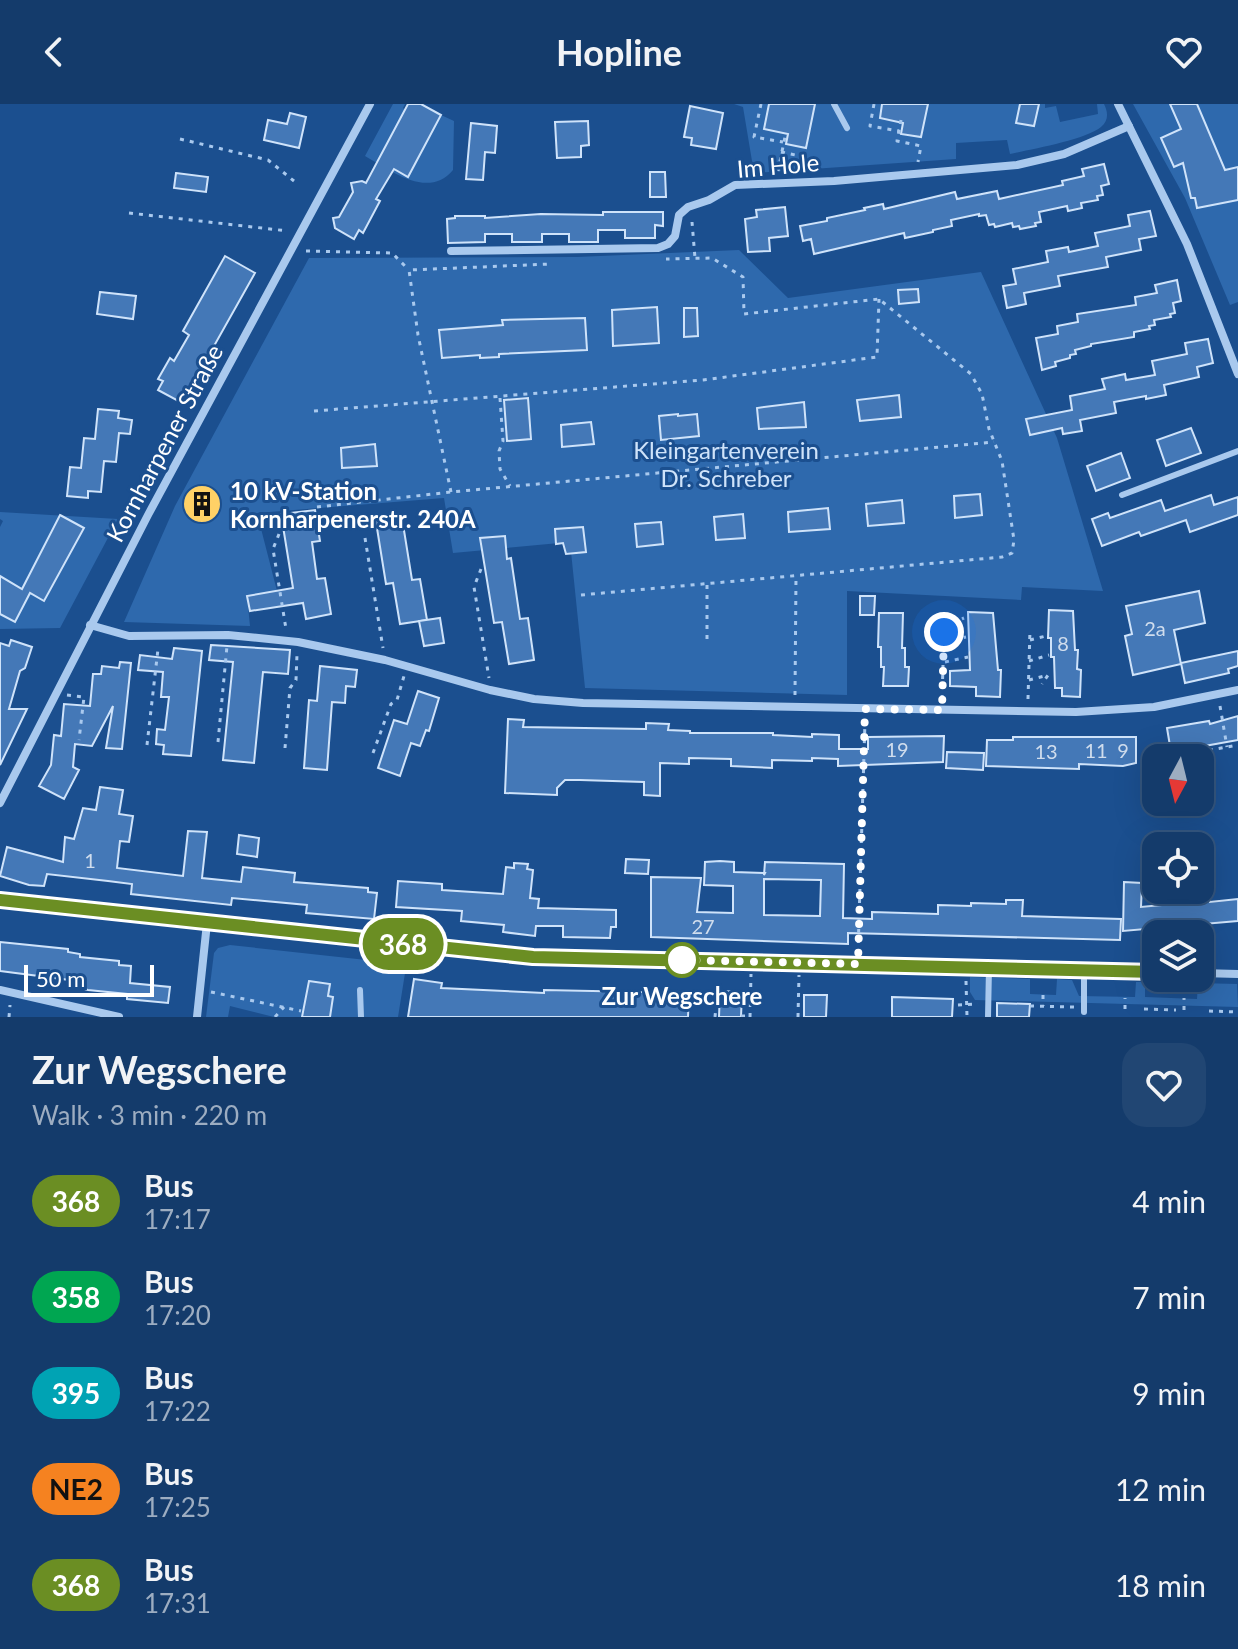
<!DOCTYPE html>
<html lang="en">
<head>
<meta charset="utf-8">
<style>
	body { margin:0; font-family:Lato,sans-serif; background:#214673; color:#f1f3f6; height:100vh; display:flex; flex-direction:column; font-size:30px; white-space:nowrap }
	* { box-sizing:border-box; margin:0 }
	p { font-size:26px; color:#9dadc1 }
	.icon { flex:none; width:44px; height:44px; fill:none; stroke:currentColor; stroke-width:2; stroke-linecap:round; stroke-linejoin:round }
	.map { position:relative; height:913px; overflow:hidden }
	.panel { display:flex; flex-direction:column; background:#143b6b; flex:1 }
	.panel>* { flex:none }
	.badge { padding:0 16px; border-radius:26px; font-size:28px; line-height:52px }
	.needle { width:52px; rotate:187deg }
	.buttons { position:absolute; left:1142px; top:640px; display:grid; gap:16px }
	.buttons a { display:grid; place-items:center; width:72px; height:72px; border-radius:16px; background:#143b6b; box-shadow:0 8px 32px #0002,0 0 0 2px #33557e; font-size:40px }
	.scale { position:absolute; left:24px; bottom:20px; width:130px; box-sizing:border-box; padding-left:8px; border:4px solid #fff; border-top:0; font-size:22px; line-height:28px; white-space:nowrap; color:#fff; -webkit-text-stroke:6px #1b4f8f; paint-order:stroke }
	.you { position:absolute; width:40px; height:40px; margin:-20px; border:6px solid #fff; border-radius:50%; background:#1a73e8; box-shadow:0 0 0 12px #1a73e833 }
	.map>.badge { position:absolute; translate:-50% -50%; box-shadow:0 0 0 4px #fff }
	.round { display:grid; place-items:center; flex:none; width:84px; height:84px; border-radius:24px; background:#214673 }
	.head { display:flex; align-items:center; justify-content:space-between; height:136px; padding:0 32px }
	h1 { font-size:38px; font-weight:700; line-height:60px }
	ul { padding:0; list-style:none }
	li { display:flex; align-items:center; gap:24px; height:96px; padding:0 32px }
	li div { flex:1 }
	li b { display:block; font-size:30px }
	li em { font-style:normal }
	li .badge { min-width:88px; font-weight:700; text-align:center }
	header { display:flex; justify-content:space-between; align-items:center; height:104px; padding:0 32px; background:#143b6b; font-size:36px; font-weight:700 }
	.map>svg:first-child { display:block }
	.green { fill:#2e69ad }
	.building { fill:#4478b7; stroke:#cfe3fa; stroke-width:2; fill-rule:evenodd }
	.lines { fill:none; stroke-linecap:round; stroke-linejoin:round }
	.path { stroke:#a9c9ee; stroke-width:3; stroke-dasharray:4 6; stroke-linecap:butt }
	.lane { stroke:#a9c9ee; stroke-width:6 }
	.street { stroke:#a9c9ee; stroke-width:8 }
	.line-casing { stroke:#fff; stroke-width:18 }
	.line { stroke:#6b8e23; stroke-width:12 }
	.walk { stroke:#fff; stroke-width:8; stroke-dasharray:0 14.4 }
	.stop-dot { fill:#fff; stroke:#6b8e23; stroke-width:4 }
	.labels { text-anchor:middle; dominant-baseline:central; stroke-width:6; stroke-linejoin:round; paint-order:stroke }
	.number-label { font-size:20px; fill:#d0dded }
	.street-label { font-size:24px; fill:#fff; stroke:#1b4f8f }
	.park-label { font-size:24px; fill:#cfe3fa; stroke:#1b4f8f }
	.poi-label { font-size:24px; font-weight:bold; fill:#fff; stroke:#1b4f8f; text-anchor:start }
	.stop-label { font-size:24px; font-weight:bold; fill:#fff; stroke:#1b4f8f }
</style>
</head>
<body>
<header><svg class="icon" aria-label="back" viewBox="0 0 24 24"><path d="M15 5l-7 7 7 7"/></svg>Hopline<svg class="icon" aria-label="heart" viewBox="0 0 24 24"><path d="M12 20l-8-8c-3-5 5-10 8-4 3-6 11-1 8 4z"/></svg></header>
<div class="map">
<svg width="1238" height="913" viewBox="0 0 1238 913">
	<rect width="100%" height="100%" fill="#1b4f8f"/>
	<g class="green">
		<path d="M393 0H405L403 4 405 6 408 72 441 11 454 17 453 66C428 96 390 66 365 52Z"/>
		<path d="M734 0H1045V4L1056 2 1060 18 1098 10 1097 0H1104C1108 8 1109 16 1101 23 1085 36 1032 45 1010 50L1007 36 956 39V55L754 69 743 3Z"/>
		<polygon points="1133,0 1238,0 1238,198 1230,201 1185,94"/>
		<polygon points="739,146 788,194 981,168 1057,334 1103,487 1022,483 1021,496 847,487 847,591 585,584 570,438 453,449 444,394 257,409 277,487 247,492 250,522 124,518 175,402 309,154 577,153"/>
		<polygon points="0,408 118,415 60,524 0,525 0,423 3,417 0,415"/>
		<polygon points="230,841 403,860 406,863 398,913 274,913 230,902 228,913 206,913 214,849 218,844"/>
		<polygon points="970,873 1030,875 1030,890 1056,891 1057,875 1072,876 1079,892 1135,893 1136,878 1145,878 1145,893 1197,895 1198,879 1237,880 1238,903 975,896 970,888"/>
	</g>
	<g class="building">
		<polygon points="408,0 421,0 441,11 408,73 394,65 376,95 380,97 363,129 359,126 354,135 335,124 333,114 339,113 353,88 351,79 362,77 366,79"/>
		<polygon points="769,0 815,0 806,44 786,40 788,30 764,25"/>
		<polygon points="882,0 928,0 921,33 901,30 903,19 880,14"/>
		<polygon points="1020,0 1039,0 1034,22 1016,19"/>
		<polygon points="1170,0 1197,0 1225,66 1238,63 1238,96 1197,104 1195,94 1191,94 1183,59 1174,63 1161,34 1181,25"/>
		<polygon points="690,2 723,9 716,45 691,41 692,34 684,33"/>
		<polygon points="290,9 306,13 299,44 264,36 268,16 287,20"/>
		<polygon points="588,17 589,41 581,42 581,53 557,54 555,18"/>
		<polygon points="471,19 497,22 495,49 485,48 483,76 466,75"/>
		<polygon points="1104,60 1109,80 1101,82 1103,91 1097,92 1098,96 1081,99 1082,104 1068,107 1067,102 1039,108 1041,118 1035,119 1036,122 1020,125 1019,122 1013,123 1012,119 995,123 994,120 989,121 986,111 979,112 979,110 951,116 952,122 933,126 933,128 905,134 904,129 814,150 811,135 803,137 800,122 827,117 827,114 865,106 864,104 883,100 884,105 955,88 957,95 997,87 999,95 1063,81 1062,77 1084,72 1082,65"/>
		<polygon points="650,68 665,68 666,93 650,93"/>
		<polygon points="176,69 208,73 206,88 174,84"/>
		<polygon points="785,103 788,132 769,134 770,147 748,148 745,115 757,113 756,106"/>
		<polygon points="1150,107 1156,132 1139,135 1141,146 1106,153 1108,163 1058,172 1060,182 1024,189 1026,200 1007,204 1003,182 1016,180 1013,165 1048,158 1046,147 1068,143 1069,148 1098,142 1095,129 1130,122 1128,111"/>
		<polygon points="603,108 663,108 663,122 655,121 655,134 625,134 625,126 598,126 598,138 569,138 569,130 542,130 542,138 512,138 512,130 485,130 485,138 448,139 447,115 455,114 455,112 485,112 485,114 541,110 603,111"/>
		<polygon points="225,152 255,169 182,299 158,286 163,277 158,275 170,254 174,257 189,231 183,227"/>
		<polygon points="1177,176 1181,197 1173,199 1175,209 1170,210 1171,213 1154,216 1155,221 1149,222 1150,225 1134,228 1134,233 1091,240 1091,242 1075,246 1076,250 1070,251 1070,254 1055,258 1056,262 1042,266 1036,234 1058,230 1057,222 1078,218 1077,210 1136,201 1135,193 1157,189 1155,181"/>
		<polygon points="918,185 919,198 899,200 898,186"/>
		<polygon points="100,188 136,192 133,215 97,210"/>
		<polygon points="657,203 659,239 613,242 612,206"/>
		<polygon points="684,204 697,204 698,232 684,233"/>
		<polygon points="585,214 587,246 499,250 499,253 480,254 480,251 442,254 439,226 503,221 502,216"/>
		<polygon points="1208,235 1213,259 1197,263 1199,273 1164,281 1166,291 1146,295 1146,292 1114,298 1116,309 1080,316 1082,327 1063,330 1062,324 1030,331 1026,315 1072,306 1070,292 1105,285 1102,275 1125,270 1126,276 1155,271 1152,257 1187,250 1185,239"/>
		<polygon points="899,291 901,313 860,317 857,296"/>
		<polygon points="528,294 531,335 507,337 504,296"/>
		<polygon points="804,298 806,323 759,325 757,304"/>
		<polygon points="98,305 119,307 118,314 132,316 130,330 119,329 116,358 104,357 101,388 88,387 88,394 67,392 70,363 81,364 84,334 95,335"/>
		<polygon points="678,310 678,312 697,310 699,332 661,336 659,312"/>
		<polygon points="591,318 594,340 562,343 561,321"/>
		<polygon points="1191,324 1201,349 1166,362 1157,336"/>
		<polygon points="375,340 377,362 342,364 341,344"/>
		<polygon points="1121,349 1130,374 1096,387 1087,362"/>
		<polygon points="980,390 982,411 955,414 954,392"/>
		<polygon points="1211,391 1214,401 1238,393 1238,411 1190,428 1186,416 1141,432 1139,428 1102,442 1092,415 1108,409 1110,414 1161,396 1165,407"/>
		<polygon points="902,396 904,419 868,422 866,400"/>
		<polygon points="828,404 830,425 789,428 788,408"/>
		<polygon points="315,406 320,437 312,438 317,475 325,474 331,510 306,515 303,499 250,507 247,492 293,484 281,410"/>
		<polygon points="743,410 745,434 716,436 714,413"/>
		<polygon points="60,411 84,424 44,497 30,489 15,518 0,510 0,472 22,485"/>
		<polygon points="402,414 412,476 420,475 427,516 400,520 393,479 386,480 376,418"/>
		<polygon points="661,418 663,440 637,443 635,420"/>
		<polygon points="583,423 586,448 566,450 563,439 556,440 555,425"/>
		<polygon points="505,432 507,455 511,454 520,515 528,514 534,556 509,560 502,518 494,519 480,434"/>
		<polygon points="1199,487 1205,519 1174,526 1181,560 1133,571 1125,532 1132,530 1126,502"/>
		<polygon points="860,492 875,492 874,511 860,511"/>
		<polygon points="1049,506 1073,507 1075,546 1078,546 1077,565 1081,566 1080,593 1062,592 1062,584 1055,584 1054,553 1051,553 1051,534 1048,534"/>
		<polygon points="968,508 993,509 998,566 1001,566 1000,593 976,592 976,583 950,582 950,567 970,566"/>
		<polygon points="879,509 903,509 902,544 905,544 905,563 909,563 908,582 883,582 884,563 881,563 881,543 878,543"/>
		<polygon points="440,514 444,539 424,542 419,517"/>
		<polygon points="11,536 32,543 25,564 20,567 9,605 27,605 0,661 0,539 9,542"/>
		<polygon points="211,541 290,546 288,570 263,568 254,659 223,656 233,558 209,556"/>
		<polygon points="174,544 202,547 191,652 163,650 164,641 156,640 157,625 165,626 169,593 161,593 163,568 138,566 140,551 172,555"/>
		<polygon points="1238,547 1238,562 1228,565 1229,569 1185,579 1181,559"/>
		<polygon points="120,558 131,559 122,645 106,644 113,602 92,642 75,640 73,663 79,666 64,695 39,682 51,661 54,631 61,632 64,600 90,602 93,570 101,570 102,562 119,564"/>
		<polygon points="320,562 357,566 355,583 346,582 345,599 332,598 327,666 304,664 309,596 317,597"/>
		<polygon points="418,587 439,594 429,627 426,626 420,642 411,639 400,672 378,664 394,616 407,620"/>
		<polygon points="1238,612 1238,636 1171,648 1167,624 1209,617 1210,620"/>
		<polygon points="508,615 524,616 523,623 646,625 646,619 669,620 668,626 690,627 690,629 773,629 773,631 812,633 812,630 839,631 839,645 868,645 868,633 944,632 943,658 838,662 838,655 812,654 812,657 772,656 772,664 731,662 731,655 689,654 689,660 660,659 660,692 644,691 644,678 580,676 565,676 557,684 557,691 505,689"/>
		<polygon points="1013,633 1136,633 1136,659 1123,662 1079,660 1079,665 986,662 987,636 1013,636"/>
		<polygon points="947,648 984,649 983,666 946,664"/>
		<polygon points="100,683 123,686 119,710 133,712 129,738 120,737 117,764 183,772 188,727 207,728 202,774 241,778 243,763 295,769 294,778 368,784 368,788 377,789 374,815 306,809 307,801 232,794 231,801 131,790 132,780 108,777 47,770 44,782 29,781 0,772 7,743 63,758 65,733 74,735 83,704 96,706"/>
		<polygon points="239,731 259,734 257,753 237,750"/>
		<polygon points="626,755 649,756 648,770 625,769"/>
		<path d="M720 757 734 758V768L765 769 764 771 765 758 844 760 843 814 872 815V808L938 810V801L971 802V799L1006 800V796H1023L1022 812 1121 815 1120 836 848 829V840L651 833V773L701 774 697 808 733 809V782L704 781 705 758ZM764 775 821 776 820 812 764 811Z"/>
		<polygon points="514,759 528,760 527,765 533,766 530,794 539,795 538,804 616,806 616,823 611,823 610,834 563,833 563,822 536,822 535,832 503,828 504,821 461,817 462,807 396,803 398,777 442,780 442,786 503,790 506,763 514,764"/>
		<polygon points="1124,778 1142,779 1141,803 1172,800 1171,787 1210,786 1210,798 1238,795 1238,817 1123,827"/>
		<polygon points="0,838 68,845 68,848 80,850 80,853 119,857 119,861 131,862 130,879 170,883 168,899 127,895 127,890 88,886 77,883 77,877 0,867"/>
		<polygon points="414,875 442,879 441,884 544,889 544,886 689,889 688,913 408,913"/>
		<polygon points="309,877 330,880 328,892 333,893 330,913 302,913"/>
		<polygon points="720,887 742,888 741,913 719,913"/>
		<polygon points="804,891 827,891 826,913 804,913"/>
		<polygon points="892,893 953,895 952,913 892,913"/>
		<polygon points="997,899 1030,900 1029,913 997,913"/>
	</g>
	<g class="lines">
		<g class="path">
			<polyline points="761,0 754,33 783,38"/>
			<polyline points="874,0 870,22 899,27"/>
			<polyline points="901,16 897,37 921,42 918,58"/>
			<polyline points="180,35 268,56 294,77"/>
			<polyline points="781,48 805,53 803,65"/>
			<polyline points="778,67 786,28"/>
			<polyline points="129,109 288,127"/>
			<polyline points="692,118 695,154"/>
			<polyline points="306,147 392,149 408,165"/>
			<polyline points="500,294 503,337 499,347 500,365 510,382"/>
			<polyline points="314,307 703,276 877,253 879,195"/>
			<polyline points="451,388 418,231 409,166 551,160"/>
			<polyline points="317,403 451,388 994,338"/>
			<polyline points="279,430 273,445 286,525"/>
			<polyline points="365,434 383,544"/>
			<polyline points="481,465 474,483 489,574"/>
			<polyline points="581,491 1002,453 1012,449 1014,436 1002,357 989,325 982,290 971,270 879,195 744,210 743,173 712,154 666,155"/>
			<polyline points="707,535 707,480"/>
			<polyline points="1030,536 1046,532"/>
			<polyline points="944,537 966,533"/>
			<polyline points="1029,557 1049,551"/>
			<polyline points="945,558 968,553"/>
			<polyline points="1029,576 1048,571 1042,580"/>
			<polyline points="67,591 84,593 79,636"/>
			<polyline points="795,591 796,472"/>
			<polyline points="942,595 944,528 950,520 964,514"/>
			<polyline points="1028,595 1030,526"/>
			<polyline points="1220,602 1227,643"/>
			<polyline points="218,638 227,542"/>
			<polyline points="147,641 158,545"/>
			<polyline points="285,644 290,584 296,576 297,550"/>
			<polyline points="1199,648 1238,641"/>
			<polyline points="373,649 391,600 397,596 404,572"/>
			<polyline points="858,849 865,617"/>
			<polyline points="966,877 967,913"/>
			<polyline points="211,888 301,907"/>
			<polyline points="1043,891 1043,902"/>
			<polyline points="958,901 978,900"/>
			<polyline points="1030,902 1074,903"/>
			<polyline points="1125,905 1125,894"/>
			<polyline points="1144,905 1176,906"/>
			<polyline points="1184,906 1184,894"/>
			<polyline points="1209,907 1238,908"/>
			<polyline points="741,912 750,912"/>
			<polyline points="9,913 10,901"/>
			<polyline points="275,913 284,903"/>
			<polyline points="715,913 716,902"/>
			<polyline points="750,913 751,870"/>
			<polyline points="798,913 799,871"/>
		</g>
		<g class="lane">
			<polyline points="834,0 847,24"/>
			<polyline points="1122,391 1238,347"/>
			<polyline points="1084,866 1084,908"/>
			<polyline points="360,886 361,913"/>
			<polyline points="988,913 989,864"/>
		</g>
		<g class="street">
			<polyline points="1118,0 1187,140 1238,270"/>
			<polyline points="451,147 658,144 668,140 675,132 679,111 688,103 709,96 735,81 834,77 1017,61 1064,50 1129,22"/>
			<polyline points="90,521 129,532 228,531 298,538 385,556 490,586 534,595 583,599 1076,608 1154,603 1238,586"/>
			<polyline points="0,699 148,411 370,0"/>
			<polyline points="0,796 533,853 1156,868"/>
			<polyline points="1200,869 1238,870"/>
			<polyline points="0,886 119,913"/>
			<polyline points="197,913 207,819"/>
		</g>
	</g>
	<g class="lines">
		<defs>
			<polyline id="line" points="0,796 533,853 1156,868"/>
		</defs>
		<use href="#line" class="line-casing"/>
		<use href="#line" class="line"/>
		<polyline class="walk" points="682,856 858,860 865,605 942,606 944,528"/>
	</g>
	<defs>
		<symbol id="building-disc" viewBox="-11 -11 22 22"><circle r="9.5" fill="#ffd166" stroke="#1b4f8f"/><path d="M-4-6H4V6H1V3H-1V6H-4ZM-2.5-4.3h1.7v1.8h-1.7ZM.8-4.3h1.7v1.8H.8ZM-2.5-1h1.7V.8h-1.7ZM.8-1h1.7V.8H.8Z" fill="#111"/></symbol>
	</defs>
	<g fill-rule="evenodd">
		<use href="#building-disc" x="180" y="378" width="44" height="44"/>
	</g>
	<circle class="stop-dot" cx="682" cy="856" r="16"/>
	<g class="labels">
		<g class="number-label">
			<text x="1155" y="524">2a</text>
			<text x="1063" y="539">8</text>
			<text x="897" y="645">19</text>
			<text x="1096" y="646">11</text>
			<text x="1123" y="646">9</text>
			<text x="1046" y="647">13</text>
			<text x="90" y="756">1</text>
			<text x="703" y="822">27</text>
		</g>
		<g class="street-label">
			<text transform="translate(778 61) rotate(-5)">Im Hole</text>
			<text transform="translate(164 339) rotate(-62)">Kornharpener Straße</text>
		</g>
		<g class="park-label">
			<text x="726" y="345">Kleingartenverein<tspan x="726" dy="28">Dr. Schreber</tspan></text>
		</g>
		<g class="poi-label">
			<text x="230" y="386">10 kV-Station<tspan x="230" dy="28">Kornharpenerstr. 240A</tspan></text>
		</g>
		<g class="stop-label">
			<text x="682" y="891">Zur Wegschere</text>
		</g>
	</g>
</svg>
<div class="buttons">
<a><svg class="needle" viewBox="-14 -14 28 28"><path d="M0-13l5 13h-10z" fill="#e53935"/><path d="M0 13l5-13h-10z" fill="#9dadc1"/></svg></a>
<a><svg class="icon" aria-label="locate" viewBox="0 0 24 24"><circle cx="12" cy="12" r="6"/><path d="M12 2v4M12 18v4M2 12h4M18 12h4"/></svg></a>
<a><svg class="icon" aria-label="layers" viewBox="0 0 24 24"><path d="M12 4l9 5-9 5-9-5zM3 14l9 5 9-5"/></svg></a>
</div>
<div class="scale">50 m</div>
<div class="you" style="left:944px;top:528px"></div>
<b class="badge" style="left:403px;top:840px;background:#6b8e23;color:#fff">368</b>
</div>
<section class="panel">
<div class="head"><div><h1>Zur Wegschere</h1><p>Walk · 3 min · 220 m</p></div><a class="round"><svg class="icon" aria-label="heart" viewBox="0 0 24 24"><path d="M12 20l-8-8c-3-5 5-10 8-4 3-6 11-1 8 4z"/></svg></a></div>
<ul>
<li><span class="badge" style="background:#6b8e23;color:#fff">368</span><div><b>Bus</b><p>17:17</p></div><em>4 min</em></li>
<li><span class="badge" style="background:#00a651;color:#fff">358</span><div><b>Bus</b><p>17:20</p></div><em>7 min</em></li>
<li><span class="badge" style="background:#00a3b4;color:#fff">395</span><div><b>Bus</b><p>17:22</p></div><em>9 min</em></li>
<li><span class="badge" style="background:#f58220;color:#111">NE2</span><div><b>Bus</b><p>17:25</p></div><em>12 min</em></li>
<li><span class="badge" style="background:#6b8e23;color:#fff">368</span><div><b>Bus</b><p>17:31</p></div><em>18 min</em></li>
</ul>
</section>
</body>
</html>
